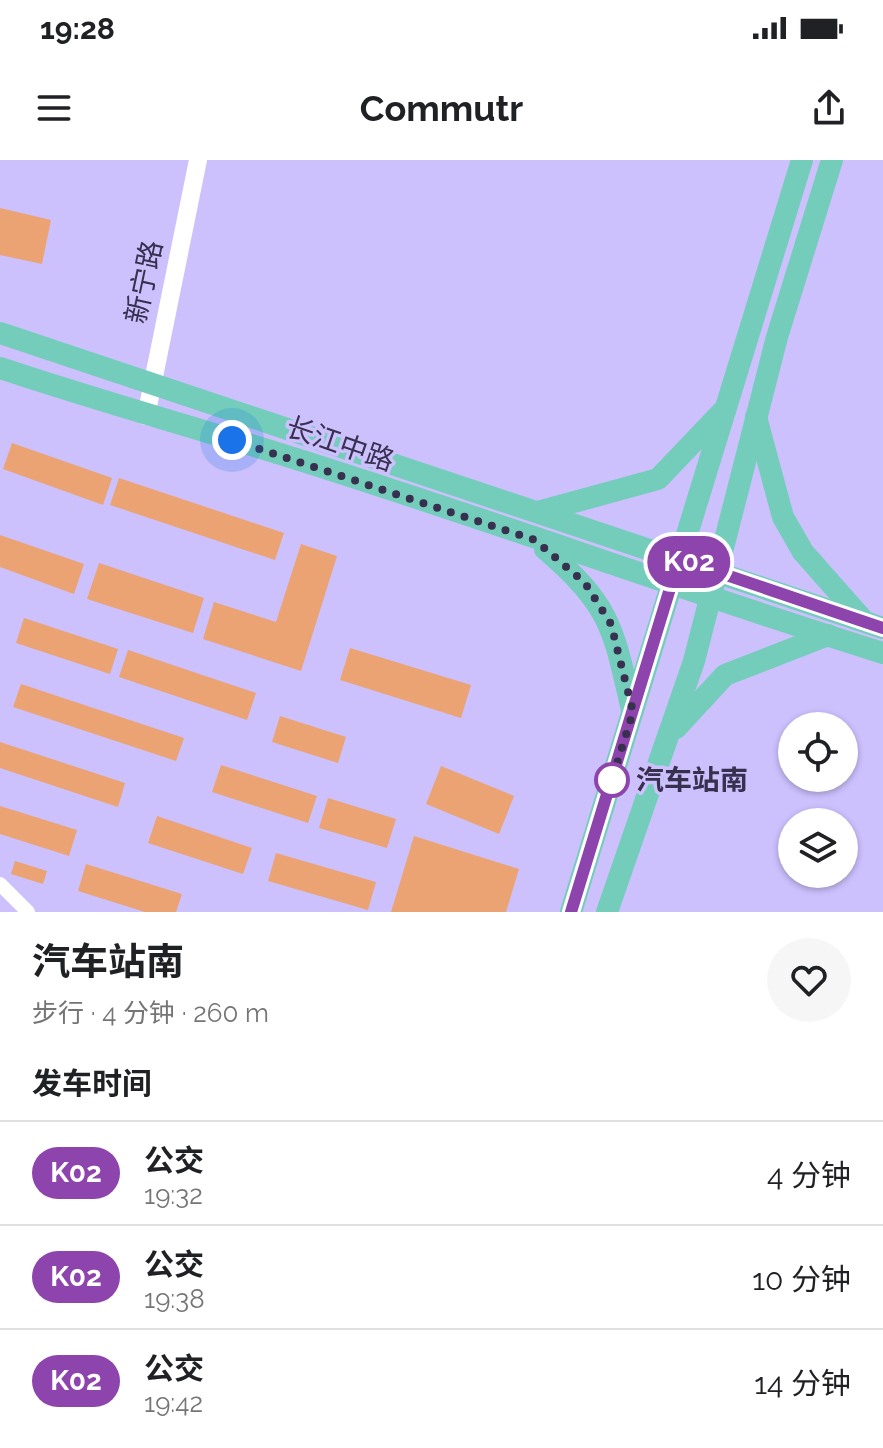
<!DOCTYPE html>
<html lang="zh">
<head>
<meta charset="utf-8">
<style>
	body { margin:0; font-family:Raleway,"Noto Sans SC",sans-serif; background:#f6f6f6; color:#202124; height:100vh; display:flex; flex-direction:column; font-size:30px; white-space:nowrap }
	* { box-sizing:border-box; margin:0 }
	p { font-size:26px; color:#757577 }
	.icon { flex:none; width:44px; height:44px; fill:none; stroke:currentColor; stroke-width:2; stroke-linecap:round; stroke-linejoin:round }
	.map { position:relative; height:752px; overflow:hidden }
	.drawer { display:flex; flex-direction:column; background:#fff; flex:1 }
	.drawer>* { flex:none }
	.badge { padding:0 16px; border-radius:26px; font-size:28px; line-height:52px }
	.tools { position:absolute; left:778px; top:552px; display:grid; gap:16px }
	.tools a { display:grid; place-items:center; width:80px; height:80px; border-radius:50%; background:#fff; box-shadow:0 2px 6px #0004; font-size:40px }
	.you { position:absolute; width:40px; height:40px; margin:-20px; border:6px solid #fff; border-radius:50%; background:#1a73e8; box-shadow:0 0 0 12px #1a73e833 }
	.map>.badge { position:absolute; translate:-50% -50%; box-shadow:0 0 0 4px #fff }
	h2 { padding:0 32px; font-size:30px; line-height:72px }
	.round { display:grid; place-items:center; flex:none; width:84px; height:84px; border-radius:42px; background:#f6f6f6 }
	.overview { display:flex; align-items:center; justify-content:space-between; height:136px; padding:0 32px }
	h1 { font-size:38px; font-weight:700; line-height:60px }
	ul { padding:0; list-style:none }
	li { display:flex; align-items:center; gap:24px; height:104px; padding:0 32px; border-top:2px solid #e0e0e0 }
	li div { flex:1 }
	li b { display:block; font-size:30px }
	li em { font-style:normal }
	li .badge { min-width:88px; font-weight:700; text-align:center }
	.status { display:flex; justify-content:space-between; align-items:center; height:56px; padding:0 40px; background:#fff; direction:ltr }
	.status svg { height:22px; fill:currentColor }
	header { display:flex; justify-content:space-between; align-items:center; height:104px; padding:0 32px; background:#fff; font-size:36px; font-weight:700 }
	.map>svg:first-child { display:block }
	.building { fill:#eba373 }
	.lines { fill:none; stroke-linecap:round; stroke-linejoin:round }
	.minor { stroke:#fff; stroke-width:14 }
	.tertiary { stroke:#fff; stroke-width:18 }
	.primary { stroke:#74cdbb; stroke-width:22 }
	.line-casing { stroke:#fff; stroke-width:18 }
	.line { stroke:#8e44ad; stroke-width:12 }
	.walk { stroke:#37304f; stroke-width:8; stroke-dasharray:0 14.4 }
	.stop-dot { fill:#fff; stroke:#8e44ad; stroke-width:4 }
	.labels { text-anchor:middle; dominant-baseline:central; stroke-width:7; stroke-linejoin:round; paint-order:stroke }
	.street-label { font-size:28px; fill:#37304f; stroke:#ccc0fd }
	.stop-label { font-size:28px; font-weight:bold; fill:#37304f; stroke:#ccc0fd; text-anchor:start }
</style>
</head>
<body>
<div class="status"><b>19:28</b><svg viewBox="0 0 49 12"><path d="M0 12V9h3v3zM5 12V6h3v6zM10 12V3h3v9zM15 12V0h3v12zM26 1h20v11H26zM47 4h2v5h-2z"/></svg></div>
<header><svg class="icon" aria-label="menu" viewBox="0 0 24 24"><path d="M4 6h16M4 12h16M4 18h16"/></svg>Commutr<svg class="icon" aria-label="share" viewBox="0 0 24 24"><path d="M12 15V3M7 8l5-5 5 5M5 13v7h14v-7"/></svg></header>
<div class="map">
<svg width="883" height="752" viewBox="0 0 883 752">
	<rect width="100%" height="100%" fill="#ccc0fd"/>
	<g class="building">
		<polygon points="0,48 51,60 42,104 0,95"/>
		<polygon points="12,283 112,318 103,345 3,309"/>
		<polygon points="119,318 284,373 275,400 110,345"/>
		<polygon points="0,375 84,404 74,434 0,407"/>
		<polygon points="301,384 337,396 301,511 203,479 214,442 276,462"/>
		<polygon points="99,403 204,438 193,473 87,439"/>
		<polygon points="24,458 118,489 110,514 16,483"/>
		<polygon points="350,488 471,525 461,558 340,520"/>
		<polygon points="128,490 256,533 247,560 119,517"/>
		<polygon points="21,524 184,578 176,601 13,547"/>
		<polygon points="280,556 346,577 338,603 272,582"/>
		<polygon points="0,582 125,623 118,647 0,608"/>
		<polygon points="221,605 317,636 308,663 212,632"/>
		<polygon points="441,606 514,636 499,674 426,644"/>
		<polygon points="328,638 396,659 387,688 319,668"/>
		<polygon points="0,646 77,670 69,696 0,674"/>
		<polygon points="157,656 252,688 243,714 148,683"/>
		<polygon points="414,676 519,709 506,752 391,752"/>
		<polygon points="276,693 376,722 368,750 268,721"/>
		<polygon points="15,701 47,711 43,724 11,714"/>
		<polygon points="86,704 182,734 176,752 145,752 78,731"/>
	</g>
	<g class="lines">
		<polyline class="minor" points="0,724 28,752"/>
		<polyline class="tertiary" points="146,256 198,0"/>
		<g class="primary">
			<polyline points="0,173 883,468"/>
			<path d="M0 208C87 237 174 262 261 288 470 352 674 428 883 493"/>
			<polyline points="756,257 783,357 803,392 864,461"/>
			<polyline points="541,351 658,319 722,252"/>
			<path d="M545 389C611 446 613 467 632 550"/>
			<polyline points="676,568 725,515 828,475"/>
			<polyline points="571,752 802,0"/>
			<polyline points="607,752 694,501 777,177 832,0"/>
		</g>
	</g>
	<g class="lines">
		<defs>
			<polyline id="line" points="571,752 679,399 883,468"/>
		</defs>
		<use href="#line" class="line-casing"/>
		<use href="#line" class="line"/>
		<polyline class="walk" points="232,280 535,380 585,423 611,464 633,552 609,629 612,620"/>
	</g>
	<circle class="stop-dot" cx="612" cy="620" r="16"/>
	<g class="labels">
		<g class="street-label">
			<text transform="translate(144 122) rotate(-78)">新宁路</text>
			<text transform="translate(340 284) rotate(19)">长江中路</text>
		</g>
		<g class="stop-label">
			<text x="636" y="620">汽车站南</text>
		</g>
	</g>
</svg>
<div class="tools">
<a><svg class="icon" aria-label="locate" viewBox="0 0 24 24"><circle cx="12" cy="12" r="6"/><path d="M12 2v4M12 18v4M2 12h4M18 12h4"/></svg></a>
<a><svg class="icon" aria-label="layers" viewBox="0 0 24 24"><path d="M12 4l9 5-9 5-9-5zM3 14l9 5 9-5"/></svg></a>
</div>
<div class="you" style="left:232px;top:280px"></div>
<b class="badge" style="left:689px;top:402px;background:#8e44ad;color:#fff">K02</b>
</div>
<section class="drawer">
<div class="overview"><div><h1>汽车站南</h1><p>步行 · 4 分钟 · 260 m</p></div><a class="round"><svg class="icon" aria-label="heart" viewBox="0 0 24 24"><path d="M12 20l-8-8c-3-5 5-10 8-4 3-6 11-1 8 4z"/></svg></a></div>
<h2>发车时间</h2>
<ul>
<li><span class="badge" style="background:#8e44ad;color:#fff">K02</span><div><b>公交</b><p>19:32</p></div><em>4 分钟</em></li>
<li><span class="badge" style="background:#8e44ad;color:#fff">K02</span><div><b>公交</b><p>19:38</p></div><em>10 分钟</em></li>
<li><span class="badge" style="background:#8e44ad;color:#fff">K02</span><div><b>公交</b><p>19:42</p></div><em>14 分钟</em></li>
</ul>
</section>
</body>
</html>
